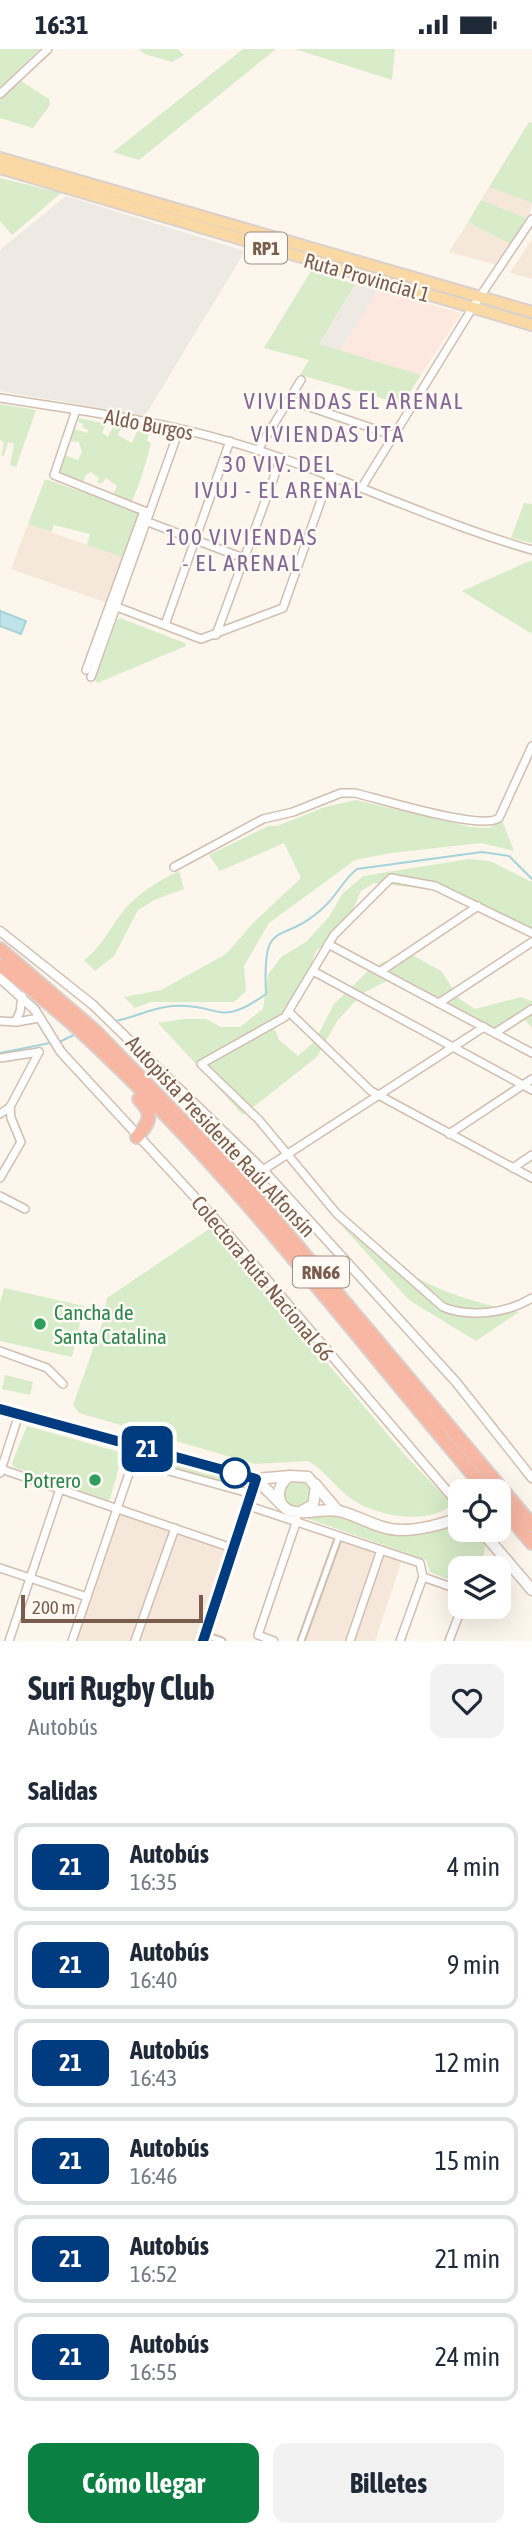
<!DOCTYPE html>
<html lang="es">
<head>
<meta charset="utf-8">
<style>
	body { margin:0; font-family:"Asap Condensed",sans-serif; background:#f2f2f3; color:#1f2937; height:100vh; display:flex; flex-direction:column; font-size:26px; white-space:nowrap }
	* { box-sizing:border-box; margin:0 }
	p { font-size:23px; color:#747a83 }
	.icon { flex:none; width:38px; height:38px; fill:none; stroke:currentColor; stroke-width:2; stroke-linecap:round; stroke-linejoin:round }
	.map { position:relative; height:1592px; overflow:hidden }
	.drawer { display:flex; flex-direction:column; background:#fff; flex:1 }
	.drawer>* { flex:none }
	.badge { padding:0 14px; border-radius:10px; font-size:24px; line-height:46px }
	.tools { position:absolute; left:448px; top:1430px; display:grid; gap:14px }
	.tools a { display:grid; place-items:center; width:63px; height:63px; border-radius:14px; background:#fff; box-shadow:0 7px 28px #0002; font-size:35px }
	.scale { position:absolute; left:21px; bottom:18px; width:182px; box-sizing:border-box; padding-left:7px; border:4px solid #7a5c4d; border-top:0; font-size:19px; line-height:24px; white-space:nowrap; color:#7a5c4d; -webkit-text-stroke:5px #fffaf3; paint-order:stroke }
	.map>.badge { position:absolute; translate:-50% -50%; box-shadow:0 0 0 4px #fff }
	h2 { padding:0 28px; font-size:26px; line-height:63px }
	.round { display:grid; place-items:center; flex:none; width:74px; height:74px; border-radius:14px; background:#f2f2f3 }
	.overview { display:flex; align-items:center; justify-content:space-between; height:119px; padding:0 28px }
	h1 { font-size:33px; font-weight:700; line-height:52px }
	.cta { display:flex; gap:14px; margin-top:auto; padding:14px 28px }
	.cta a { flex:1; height:80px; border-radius:14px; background:#0b8043; color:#fff; font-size:28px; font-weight:700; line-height:80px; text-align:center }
	.cta a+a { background:#f2f2f3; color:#1f2937 }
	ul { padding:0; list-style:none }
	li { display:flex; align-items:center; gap:21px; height:88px; margin:0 14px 10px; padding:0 14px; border:4px solid #e0e1e3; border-radius:14px }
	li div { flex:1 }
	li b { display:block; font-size:26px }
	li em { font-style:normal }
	li .badge { min-width:77px; font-weight:700; text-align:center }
	.status { display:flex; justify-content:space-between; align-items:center; height:49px; padding:0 35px; background:#fff; direction:ltr }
	.status svg { height:19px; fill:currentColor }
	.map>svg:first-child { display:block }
	.residential { fill:#f5e8da }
	.commercial { fill:#fde8e0 }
	.industrial { fill:#efe9e4 }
	.green { fill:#d8ecc9 }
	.water { fill:#bfe3e8; stroke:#a5d3da; stroke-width:2 }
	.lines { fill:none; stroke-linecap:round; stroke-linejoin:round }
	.stream { stroke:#a5d3da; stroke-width:2 }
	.pedestrian-casing { stroke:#d1beb0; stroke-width:9 }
	.minor-casing { stroke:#d1beb0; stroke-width:10 }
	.tertiary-casing { stroke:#d1beb0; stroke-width:11 }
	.secondary-casing { stroke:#d6c0b0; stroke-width:13 }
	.primary-casing { stroke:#dad1cd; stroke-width:14 }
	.motorway-casing { stroke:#dad1cd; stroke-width:16 }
	.pedestrian { stroke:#fff; stroke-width:5 }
	.minor { stroke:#fff; stroke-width:7 }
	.tertiary { stroke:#fff; stroke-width:8 }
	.secondary { stroke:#fff; stroke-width:10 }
	.primary { stroke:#fbd9a5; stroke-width:10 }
	.motorway { stroke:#f7b7a3; stroke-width:12 }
	.line-casing { stroke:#fff; stroke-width:16 }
	.line { stroke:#003b80; stroke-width:10 }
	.leisure-dot { fill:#2e9e5b; stroke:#fffaf3; stroke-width:2.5 }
	.stop-dot { fill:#fff; stroke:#003b80; stroke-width:3.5 }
	.labels { text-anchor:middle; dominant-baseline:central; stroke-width:5; stroke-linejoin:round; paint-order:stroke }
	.shield { fill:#fffaf3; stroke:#a28b7f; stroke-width:2 }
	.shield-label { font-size:19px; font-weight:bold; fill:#7a5c4d }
	.street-label { font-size:21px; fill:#7a5c4d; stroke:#fffaf3 }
	.leisure-label { font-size:21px; fill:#27864d; stroke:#fffaf3; text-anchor:start }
	.neighbourhood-label { font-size:23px; letter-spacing:2px; fill:#846695; stroke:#fffaf3 }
</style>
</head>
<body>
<div class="status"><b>16:31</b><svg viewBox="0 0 49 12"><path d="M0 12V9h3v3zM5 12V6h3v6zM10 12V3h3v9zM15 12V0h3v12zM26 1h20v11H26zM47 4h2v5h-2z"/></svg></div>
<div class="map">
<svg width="532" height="1592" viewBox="0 0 532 1592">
	<rect width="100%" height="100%" fill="#fdf6ec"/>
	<g class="residential">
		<polygon points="489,138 532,154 529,170 481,151"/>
		<polygon points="468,173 512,196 500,217 449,203"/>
		<polygon points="532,190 532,230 510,224"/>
		<polygon points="28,475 124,509 107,554 11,520"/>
		<polygon points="119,1463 226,1501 197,1592 75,1592"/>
		<polygon points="339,1489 402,1511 375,1592 303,1592"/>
	</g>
	<polygon class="commercial" points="378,241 461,264 421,326 340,302"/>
	<g class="industrial">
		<polygon points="66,147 245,202 145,367 0,342 0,201"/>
		<polygon points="355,235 378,241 340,302 319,295"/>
	</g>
	<g class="green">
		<polygon points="0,0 40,0 0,39"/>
		<polygon points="139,0 177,0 184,6 172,13 145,5"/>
		<polygon points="243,0 276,0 139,111 113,103"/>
		<polygon points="295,0 395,0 392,31"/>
		<polygon points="21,32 49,50 50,56 33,79 0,69 0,51"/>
		<polygon points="529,73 532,74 532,154 489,138"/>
		<polygon points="0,129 61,144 12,186 0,172"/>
		<polygon points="481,151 529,170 512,196 468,173"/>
		<polygon points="311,222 355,235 319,295 421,326 402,355 300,326 309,311 264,299"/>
		<polygon points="0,355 36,361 16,418 10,416 14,395 8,393 4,407 1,406 4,393 0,391"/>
		<path d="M79 369 106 375 102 384 108 388 113 377 121 378 118 386 132 394 137 382 149 384 147 392 151 394C146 413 141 433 132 452L113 446 117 437 106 429 101 435 97 433 99 429 91 423 86 426 82 435 59 425 64 406 78 411 82 403 79 393 70 392 75 380 87 384 88 381 82 378 83 375 78 373Z"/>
		<polygon points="45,430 141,463 124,509 87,496 90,485 54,476 51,483 28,475"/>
		<polygon points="524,454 532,455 532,494 511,489"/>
		<polygon points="532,511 532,585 462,542"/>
		<polygon points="120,569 185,594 186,597 97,634 95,631 117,571"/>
		<polygon points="356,751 471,778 489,779 502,771 514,802 481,794 391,804 355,811 269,874 244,917 246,942 234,953 151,953 135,959 124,948 161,941 226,905 254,873 301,829 284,794 220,822 209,806 268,777 277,777 325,758"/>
		<polygon points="469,810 490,812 532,833 532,886 453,843 374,834 361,842 346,877 316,902 302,939 274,978 279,991 298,1007 315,992 334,955 368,922 383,913 414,907 441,922 460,950 475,960 521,948 532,952 532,979 525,971 506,983 476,979 437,949 395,928 363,944 337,972 317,1008 243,1066 158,974 183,970 206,970 221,978 240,978 263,960 268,926 281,908 306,893 329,868 342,845 363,827"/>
		<path d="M179 822 184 840 154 851 138 861 114 907 95 922 84 911C103 897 110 878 125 860 139 843 159 832 179 822Z"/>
		<path d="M332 1166C361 1178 364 1189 387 1208 425 1240 472 1253 519 1263L476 1292 409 1251Z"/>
		<path d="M212 1178 406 1407 448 1451 449 1458C422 1477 368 1466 345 1445 332 1434 323 1420 308 1412L255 1415 79 1364 73 1356 102 1275 107 1249Z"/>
		<polygon points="4,1239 84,1257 72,1308 0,1292 0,1254"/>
		<polygon points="5,1326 33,1333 30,1346 2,1340"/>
		<polygon points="27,1377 123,1404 110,1450 107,1451 14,1418 12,1414"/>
		<polygon points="141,1403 248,1434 250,1438 246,1440 139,1409 138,1404"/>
		<circle cx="298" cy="1444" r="14"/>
		<polygon points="333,1464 381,1480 460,1473 460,1480 474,1481 486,1493 481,1519 460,1519 460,1535 430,1523 426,1511 306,1469"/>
	</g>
	<polygon class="water" points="0,562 26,572 21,585 0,577"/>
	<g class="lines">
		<g class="stream">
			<path d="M115 972C134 969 153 958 173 957 221 954 217 980 266 945 262 863 281 900 325 857 337 846 343 831 357 820L482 803 509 807 532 830"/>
			<polyline points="59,993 76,985"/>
			<polyline points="0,1004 50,994"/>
		</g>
		<defs>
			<g id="pedestrian">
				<polyline points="205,1586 222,1592"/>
				<polyline points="301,1592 339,1487"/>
			</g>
			<g id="minor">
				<polyline points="0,45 48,0"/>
				<path d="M0 349C77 361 156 371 231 393 334 423 429 471 532 501"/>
				<polyline points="289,351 392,386"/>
				<polyline points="76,361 54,426 149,464"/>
				<polyline points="258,401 301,331"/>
				<polyline points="362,438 473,258 532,170"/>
				<polyline points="148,473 246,510"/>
				<polyline points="117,558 201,590 283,559 330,426"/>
				<polyline points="165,576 230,392"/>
				<polyline points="216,586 281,409"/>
				<polyline points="86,621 144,462"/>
				<polyline points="91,628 179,381"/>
				<path d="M174 818 263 770 293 763 341 744H355C380 750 482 782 499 769L532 697"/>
				<path d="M532 884 435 837 391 829 334 886 285 968 201 1015 259 1071 337 1165 443 1258C470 1269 508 1264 532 1249"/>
				<polyline points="328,895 532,1004"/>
				<polyline points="313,922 532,1041"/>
				<polyline points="381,922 478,857"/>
				<polyline points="439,954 532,893"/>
				<polyline points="289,963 371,1042 532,1129"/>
				<polyline points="0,972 15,973 20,963 22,947"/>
				<polyline points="16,973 39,969"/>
				<polyline points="495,984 532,960"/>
				<polyline points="0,1009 39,1003"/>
				<polyline points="0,1065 10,1058 39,1003"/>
				<polyline points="449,1085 532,1030"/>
				<polyline points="513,1119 532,1106"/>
				<polyline points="263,1121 484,978"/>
				<polyline points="0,1129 21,1093 11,1069 10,1058"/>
				<polyline points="0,1147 25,1160"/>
				<polyline points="0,1302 47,1319 63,1335"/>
				<polyline points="133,1412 252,1445"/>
				<polyline points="1,1420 235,1500"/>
				<polyline points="0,1424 19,1365"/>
				<polyline points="249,1457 420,1514 423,1528 460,1541"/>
				<polyline points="0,1519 87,1548"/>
				<polyline points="9,1592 60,1440"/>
				<polyline points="72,1592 138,1398"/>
				<polyline points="135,1592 175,1479"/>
				<polyline points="203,1592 256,1430"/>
				<polyline points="274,1592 258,1586 297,1471"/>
				<polyline points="350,1592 381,1501"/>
				<polyline points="400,1592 423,1528"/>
				<polyline points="449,1592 462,1558"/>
			</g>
			<g id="tertiary">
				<polyline points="0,882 93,956 263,1121 456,1333 532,1429"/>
				<polyline points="0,929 35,961 61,1003 215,1170 460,1457"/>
			</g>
			<g id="secondary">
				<polyline points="0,1360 256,1430 282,1456"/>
				<polyline points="256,1430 290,1427"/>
				<polyline points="315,1435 337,1461"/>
				<path d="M302 1462 313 1456 316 1438 308 1428 290 1427C275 1435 274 1460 295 1463 309 1465 325 1459 339 1462 360 1467 379 1481 401 1481 422 1481 441 1475 460 1469"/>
				<polyline points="480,1480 532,1541"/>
			</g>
			<g id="primary">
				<polyline points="0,109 532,263"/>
				<polyline points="0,119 532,276"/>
			</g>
			<g id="motorway">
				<polyline points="0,900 95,982 251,1142 532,1476"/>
				<path d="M0 916C25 936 51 955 74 976 228 1116 353 1285 487 1442"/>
				<path d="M137 1088C150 1072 154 1066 139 1050"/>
				<polyline points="499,1455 532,1494"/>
			</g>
		</defs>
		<use href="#pedestrian" class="pedestrian-casing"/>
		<use href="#minor" class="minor-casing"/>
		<use href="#tertiary" class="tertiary-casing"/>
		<use href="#secondary" class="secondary-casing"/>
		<use href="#primary" class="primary-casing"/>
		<use href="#motorway" class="motorway-casing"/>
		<use href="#pedestrian" class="pedestrian"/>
		<use href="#minor" class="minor"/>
		<use href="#tertiary" class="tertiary"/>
		<use href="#secondary" class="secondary"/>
		<use href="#primary" class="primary"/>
		<use href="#motorway" class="motorway"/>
	</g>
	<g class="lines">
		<defs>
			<polyline id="line" points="0,1360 256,1430 203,1592"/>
		</defs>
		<use href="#line" class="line-casing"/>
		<use href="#line" class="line"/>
	</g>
	<g class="leisure-dot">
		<circle cx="40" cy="1275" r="7"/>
		<circle cx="95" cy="1431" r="7"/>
	</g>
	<circle class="stop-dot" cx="235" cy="1424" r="14"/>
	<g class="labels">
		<g class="shield">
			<rect x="245" y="183.5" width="42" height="31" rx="5"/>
			<rect x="293" y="1207.5" width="56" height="31" rx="5"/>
		</g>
		<g class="shield-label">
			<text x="266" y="199">RP1</text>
			<text x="321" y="1223">RN66</text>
		</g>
		<g class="street-label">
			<text transform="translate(367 228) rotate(16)">Ruta Provincial 1</text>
			<text transform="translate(149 375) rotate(11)">Aldo Burgos</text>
			<text transform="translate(221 1087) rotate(47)">Autopista Presidente Raúl Alfonsín</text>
			<text transform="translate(263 1229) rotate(50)">Colectora Ruta Nacional 66</text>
		</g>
		<g class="leisure-label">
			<text x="54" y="1263">Cancha de<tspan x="54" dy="24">Santa Catalina</tspan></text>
			<text x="81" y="1431" text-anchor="end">Potrero</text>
		</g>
		<g class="neighbourhood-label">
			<text x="354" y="352">VIVIENDAS EL ARENAL</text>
			<text x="328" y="385">VIVIENDAS UTA</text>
			<text x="279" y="415">30 VIV. DEL<tspan x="279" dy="26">IVUJ - EL ARENAL</tspan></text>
			<text x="242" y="488">100 VIVIENDAS<tspan x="242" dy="26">- EL ARENAL</tspan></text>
		</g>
	</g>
</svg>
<div class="tools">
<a><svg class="icon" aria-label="locate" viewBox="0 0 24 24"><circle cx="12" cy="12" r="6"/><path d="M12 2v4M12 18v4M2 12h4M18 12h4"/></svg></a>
<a><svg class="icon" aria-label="layers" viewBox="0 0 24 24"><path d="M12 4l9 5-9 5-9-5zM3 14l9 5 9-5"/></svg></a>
</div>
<div class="scale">200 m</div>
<b class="badge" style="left:147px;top:1400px;background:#003b80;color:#fff">21</b>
</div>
<section class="drawer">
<div class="overview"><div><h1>Suri Rugby Club</h1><p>Autobús</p></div><a class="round"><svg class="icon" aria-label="heart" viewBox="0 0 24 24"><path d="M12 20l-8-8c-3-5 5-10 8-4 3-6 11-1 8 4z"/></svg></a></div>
<h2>Salidas</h2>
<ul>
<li><span class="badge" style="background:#003b80;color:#fff">21</span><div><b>Autobús</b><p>16:35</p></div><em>4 min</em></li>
<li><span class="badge" style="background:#003b80;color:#fff">21</span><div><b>Autobús</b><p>16:40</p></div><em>9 min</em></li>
<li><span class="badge" style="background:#003b80;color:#fff">21</span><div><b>Autobús</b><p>16:43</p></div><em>12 min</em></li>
<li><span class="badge" style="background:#003b80;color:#fff">21</span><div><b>Autobús</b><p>16:46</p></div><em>15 min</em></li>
<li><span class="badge" style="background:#003b80;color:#fff">21</span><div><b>Autobús</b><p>16:52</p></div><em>21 min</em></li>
<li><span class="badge" style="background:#003b80;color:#fff">21</span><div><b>Autobús</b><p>16:55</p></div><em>24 min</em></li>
</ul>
<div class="cta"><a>Cómo llegar</a><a>Billetes</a></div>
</section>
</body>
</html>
